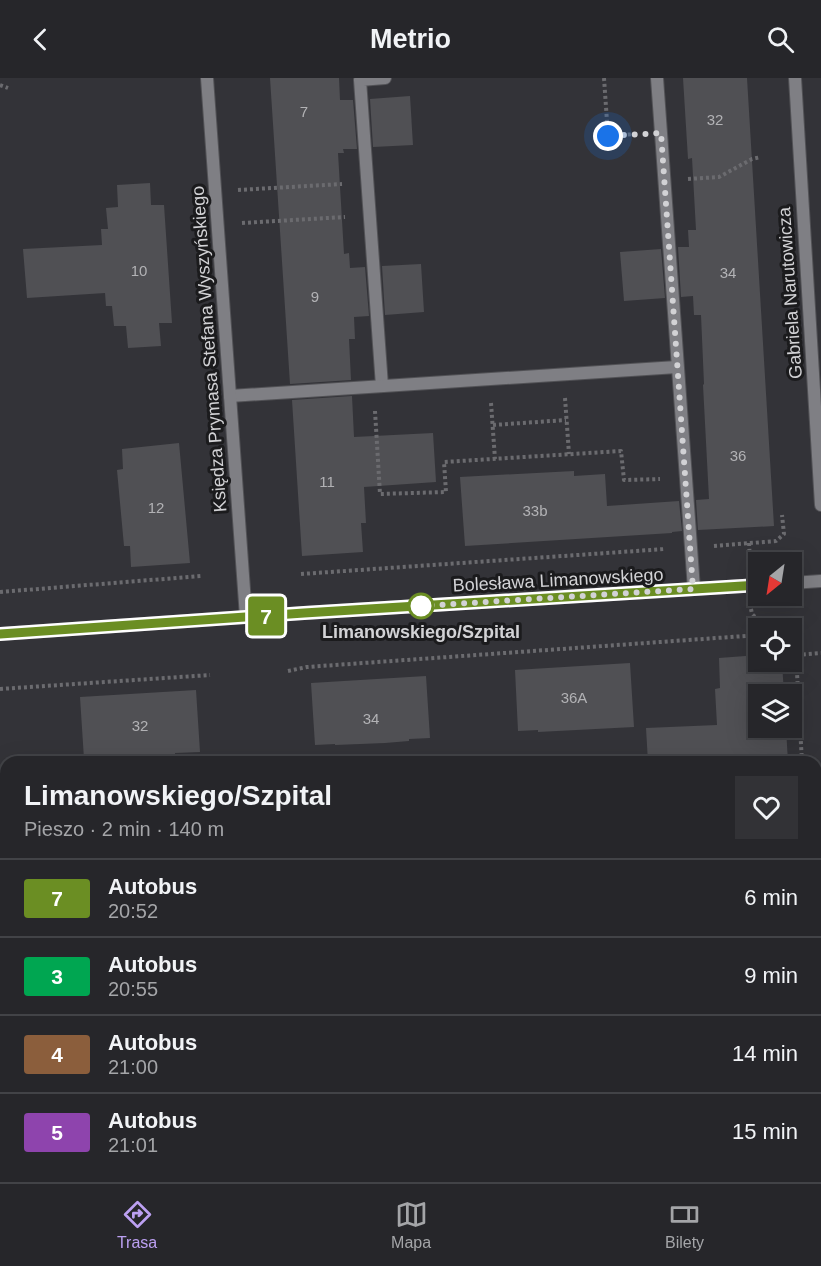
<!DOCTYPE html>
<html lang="pl">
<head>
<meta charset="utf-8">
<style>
	body { margin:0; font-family:Helvetica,sans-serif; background:#323236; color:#f1f3f6; height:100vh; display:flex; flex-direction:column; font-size:22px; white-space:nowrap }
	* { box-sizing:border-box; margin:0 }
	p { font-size:20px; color:#a4a5a8 }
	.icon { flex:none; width:33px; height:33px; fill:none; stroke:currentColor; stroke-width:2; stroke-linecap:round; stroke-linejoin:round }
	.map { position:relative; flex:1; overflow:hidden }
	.panel { position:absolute; left:0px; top:678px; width:822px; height:426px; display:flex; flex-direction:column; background:#26262a; border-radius:18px 18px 0 0; box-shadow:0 6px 24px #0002,0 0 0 2px #424347 }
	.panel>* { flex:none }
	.badge { padding:0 12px; border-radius:4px; font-size:21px; line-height:39px }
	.needle { width:39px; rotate:210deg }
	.buttons { position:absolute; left:748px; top:474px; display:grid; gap:12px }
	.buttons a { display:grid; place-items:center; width:54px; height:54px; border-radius:0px; background:#26262a; box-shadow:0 6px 24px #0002,0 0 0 2px #424347; font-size:30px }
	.you { position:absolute; width:30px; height:30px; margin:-15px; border:4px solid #fff; border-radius:50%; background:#1a73e8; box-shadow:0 0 0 9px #1a73e833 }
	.map>.badge { position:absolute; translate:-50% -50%; box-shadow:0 0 0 3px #fff }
	.round { display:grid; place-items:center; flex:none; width:63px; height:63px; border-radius:0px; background:#323236 }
	.head { display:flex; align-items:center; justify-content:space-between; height:102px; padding:0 24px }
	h1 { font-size:28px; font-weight:700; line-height:45px }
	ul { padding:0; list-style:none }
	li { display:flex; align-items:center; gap:18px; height:78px; padding:0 24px; border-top:2px solid #424347 }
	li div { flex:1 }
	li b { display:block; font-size:22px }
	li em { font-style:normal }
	li .badge { min-width:66px; font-weight:700; text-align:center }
	header { display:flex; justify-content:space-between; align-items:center; height:78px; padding:0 24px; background:#26262a; font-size:27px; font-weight:700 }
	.tabs { display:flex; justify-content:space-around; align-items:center; height:84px; border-top:2px solid #424347; background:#26262a; font-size:16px; color:#a4a5a8 }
	.tabs a { display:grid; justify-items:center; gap:3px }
	.tabs .on { color:#bca0f2 }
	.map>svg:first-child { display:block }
	.building { fill:#505054 }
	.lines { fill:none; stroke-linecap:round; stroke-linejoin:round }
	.lane-casing { stroke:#525256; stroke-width:14 }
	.street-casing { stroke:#525256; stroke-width:14 }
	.path { stroke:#6b6b6f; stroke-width:4; stroke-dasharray:3 3; stroke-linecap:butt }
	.lane { stroke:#7f7f84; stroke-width:12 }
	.street { stroke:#7f7f84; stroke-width:12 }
	.line-casing { stroke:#fff; stroke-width:14 }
	.line { stroke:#6b8e23; stroke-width:9 }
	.walk { stroke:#d2d2d5; stroke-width:6; stroke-dasharray:0 10.8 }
	.stop-dot { fill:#fff; stroke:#6b8e23; stroke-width:3 }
	.labels { text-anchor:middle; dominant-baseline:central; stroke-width:6; stroke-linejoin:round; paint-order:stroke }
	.number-label { font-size:15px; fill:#b2b2b5 }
	.street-label { font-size:18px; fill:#d2d2d5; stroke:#1b1b1d }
	.stop-label { font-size:18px; font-weight:bold; fill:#d2d2d5; stroke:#1b1b1d }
</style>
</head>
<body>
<header><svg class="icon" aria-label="back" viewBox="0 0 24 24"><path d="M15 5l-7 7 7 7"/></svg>Metrio<svg class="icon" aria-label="search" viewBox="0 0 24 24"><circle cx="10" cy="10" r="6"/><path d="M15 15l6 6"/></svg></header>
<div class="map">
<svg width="821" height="1104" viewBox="0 0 821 1104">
	<rect width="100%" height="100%" fill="#333338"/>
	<g class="building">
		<polygon points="270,0 339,0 340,22 353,22 357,71 343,71 344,75 338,75 344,176 349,175 350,190 365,189 369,238 354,239 355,261 349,261 351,302 290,306"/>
		<polygon points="683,0 747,0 774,448 698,452 696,422 709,421 703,307 704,306 701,237 694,237 693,218 681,219 678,169 689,169 688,152 696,152 692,80 688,81"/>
		<polygon points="410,18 413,67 373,69 370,21"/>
		<polygon points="150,105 151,127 164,127 172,245 159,245 161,268 128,270 126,248 114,248 112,228 106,228 105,215 27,220 23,171 102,167 101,151 108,151 106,130 118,129 117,107"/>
		<polygon points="661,171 665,220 624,223 620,174"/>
		<polygon points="421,186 424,234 385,237 382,188"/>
		<polygon points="352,318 354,359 433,355 436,404 364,409 366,445 361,445 363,474 302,478 292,322"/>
		<polygon points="179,365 190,485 131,489 130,468 124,468 117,392 123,391 122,371"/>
		<polygon points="574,393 574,398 605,396 607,428 679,423 682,453 672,454 672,455 465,468 460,399"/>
		<polygon points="759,577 759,584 782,584 784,616 759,616 759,650 786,650 788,684 648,684 646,650 717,647 715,611 720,610 719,580"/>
		<polygon points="630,585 634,649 538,654 538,652 518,653 515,592"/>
		<polygon points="426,598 430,660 409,661 409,663 385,665 335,667 335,666 315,667 311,605"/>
		<polygon points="196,612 200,674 175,675 175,677 141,680 105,682 105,680 84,681 80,619"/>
	</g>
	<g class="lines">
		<defs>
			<g id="lane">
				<polyline points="657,0 694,511"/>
				<polyline points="382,308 360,2 385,0"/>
				<polyline points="230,318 677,289"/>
			</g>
			<g id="street">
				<polyline points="207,0 246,539"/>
				<polyline points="795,0 821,427"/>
				<polyline points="792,505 821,503"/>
				<polyline points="0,556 304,535 759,507"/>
			</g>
		</defs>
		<use href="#lane" class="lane-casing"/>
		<use href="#street" class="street-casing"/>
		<g class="path">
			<polyline points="604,0 608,58 636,56"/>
			<polyline points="0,7 8,10"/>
			<polyline points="688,101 719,99 752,81 761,79"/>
			<polyline points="238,112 342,106"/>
			<polyline points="242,145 345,139"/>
			<polyline points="565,320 569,376"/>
			<polyline points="491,325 495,381"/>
			<polyline points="375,333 380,416 446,414 444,384 621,373 624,402 660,401"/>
			<polyline points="493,347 566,342"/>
			<polyline points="749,465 750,482"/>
			<polyline points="714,468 776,463 784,456 782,437"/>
			<polyline points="301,496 665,471"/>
			<polyline points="0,514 201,498"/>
			<polyline points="751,531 752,536 767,550"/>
			<polyline points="288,593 307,589 759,557"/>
			<polyline points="0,611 210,597"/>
			<polyline points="802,684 796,577 821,575"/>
			<polyline points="816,899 821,973"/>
		</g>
		<use href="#lane" class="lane"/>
		<use href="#street" class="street"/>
	</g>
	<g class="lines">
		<defs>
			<polyline id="line" points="0,556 304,535 759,507"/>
		</defs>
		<use href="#line" class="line-casing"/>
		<use href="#line" class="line"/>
		<polyline class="walk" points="421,528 693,511 661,55 608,58"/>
	</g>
	<circle class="stop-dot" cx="421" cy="528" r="12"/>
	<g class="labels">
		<g class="number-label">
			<text x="304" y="33">7</text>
			<text x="715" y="41">32</text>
			<text x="139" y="192">10</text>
			<text x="728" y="194">34</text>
			<text x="315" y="218">9</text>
			<text x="738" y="377">36</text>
			<text x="327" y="403">11</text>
			<text x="156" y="429">12</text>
			<text x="535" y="432">33b</text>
			<text x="574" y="619">36A</text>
			<text x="371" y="640">34</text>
			<text x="140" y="647">32</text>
		</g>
		<g class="street-label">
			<text transform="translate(790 215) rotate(-94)">Gabriela Narutowicza</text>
			<text transform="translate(209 271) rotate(-94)">Księdza Prymasa Stefana Wyszyńskiego</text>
			<text transform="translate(558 502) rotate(-3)">Bolesława Limanowskiego</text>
		</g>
		<g class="stop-label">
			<text x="421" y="554">Limanowskiego/Szpital</text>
		</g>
	</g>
</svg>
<div class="buttons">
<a><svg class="needle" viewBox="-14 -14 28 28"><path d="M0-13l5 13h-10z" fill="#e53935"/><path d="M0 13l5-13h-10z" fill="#a4a5a8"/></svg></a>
<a><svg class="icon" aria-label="locate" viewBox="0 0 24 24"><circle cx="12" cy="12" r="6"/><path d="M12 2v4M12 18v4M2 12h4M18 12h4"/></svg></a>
<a><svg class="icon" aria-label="layers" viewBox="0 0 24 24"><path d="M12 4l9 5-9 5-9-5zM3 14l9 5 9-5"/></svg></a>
</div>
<div class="you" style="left:608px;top:58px"></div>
<b class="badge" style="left:266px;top:538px;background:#6b8e23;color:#fff">7</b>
<section class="panel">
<div class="head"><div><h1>Limanowskiego/Szpital</h1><p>Pieszo · 2 min · 140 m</p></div><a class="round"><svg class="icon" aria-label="heart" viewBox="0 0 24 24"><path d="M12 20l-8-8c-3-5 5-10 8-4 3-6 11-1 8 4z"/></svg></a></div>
<ul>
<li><span class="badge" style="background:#6b8e23;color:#fff">7</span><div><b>Autobus</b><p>20:52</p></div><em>6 min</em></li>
<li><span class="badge" style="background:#00a651;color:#fff">3</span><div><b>Autobus</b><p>20:55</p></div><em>9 min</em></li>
<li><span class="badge" style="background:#8b5e3c;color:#fff">4</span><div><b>Autobus</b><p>21:00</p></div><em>14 min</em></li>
<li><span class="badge" style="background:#8e44ad;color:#fff">5</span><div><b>Autobus</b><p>21:01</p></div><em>15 min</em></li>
</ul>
</section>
</div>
<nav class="tabs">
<a class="on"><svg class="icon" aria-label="directions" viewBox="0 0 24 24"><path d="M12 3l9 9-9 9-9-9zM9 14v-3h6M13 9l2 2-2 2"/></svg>Trasa</a>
<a><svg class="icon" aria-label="map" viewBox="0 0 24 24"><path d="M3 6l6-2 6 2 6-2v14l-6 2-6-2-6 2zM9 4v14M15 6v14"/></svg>Mapa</a>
<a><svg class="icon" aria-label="tickets" viewBox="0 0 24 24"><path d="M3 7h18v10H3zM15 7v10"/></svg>Bilety</a>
</nav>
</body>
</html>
